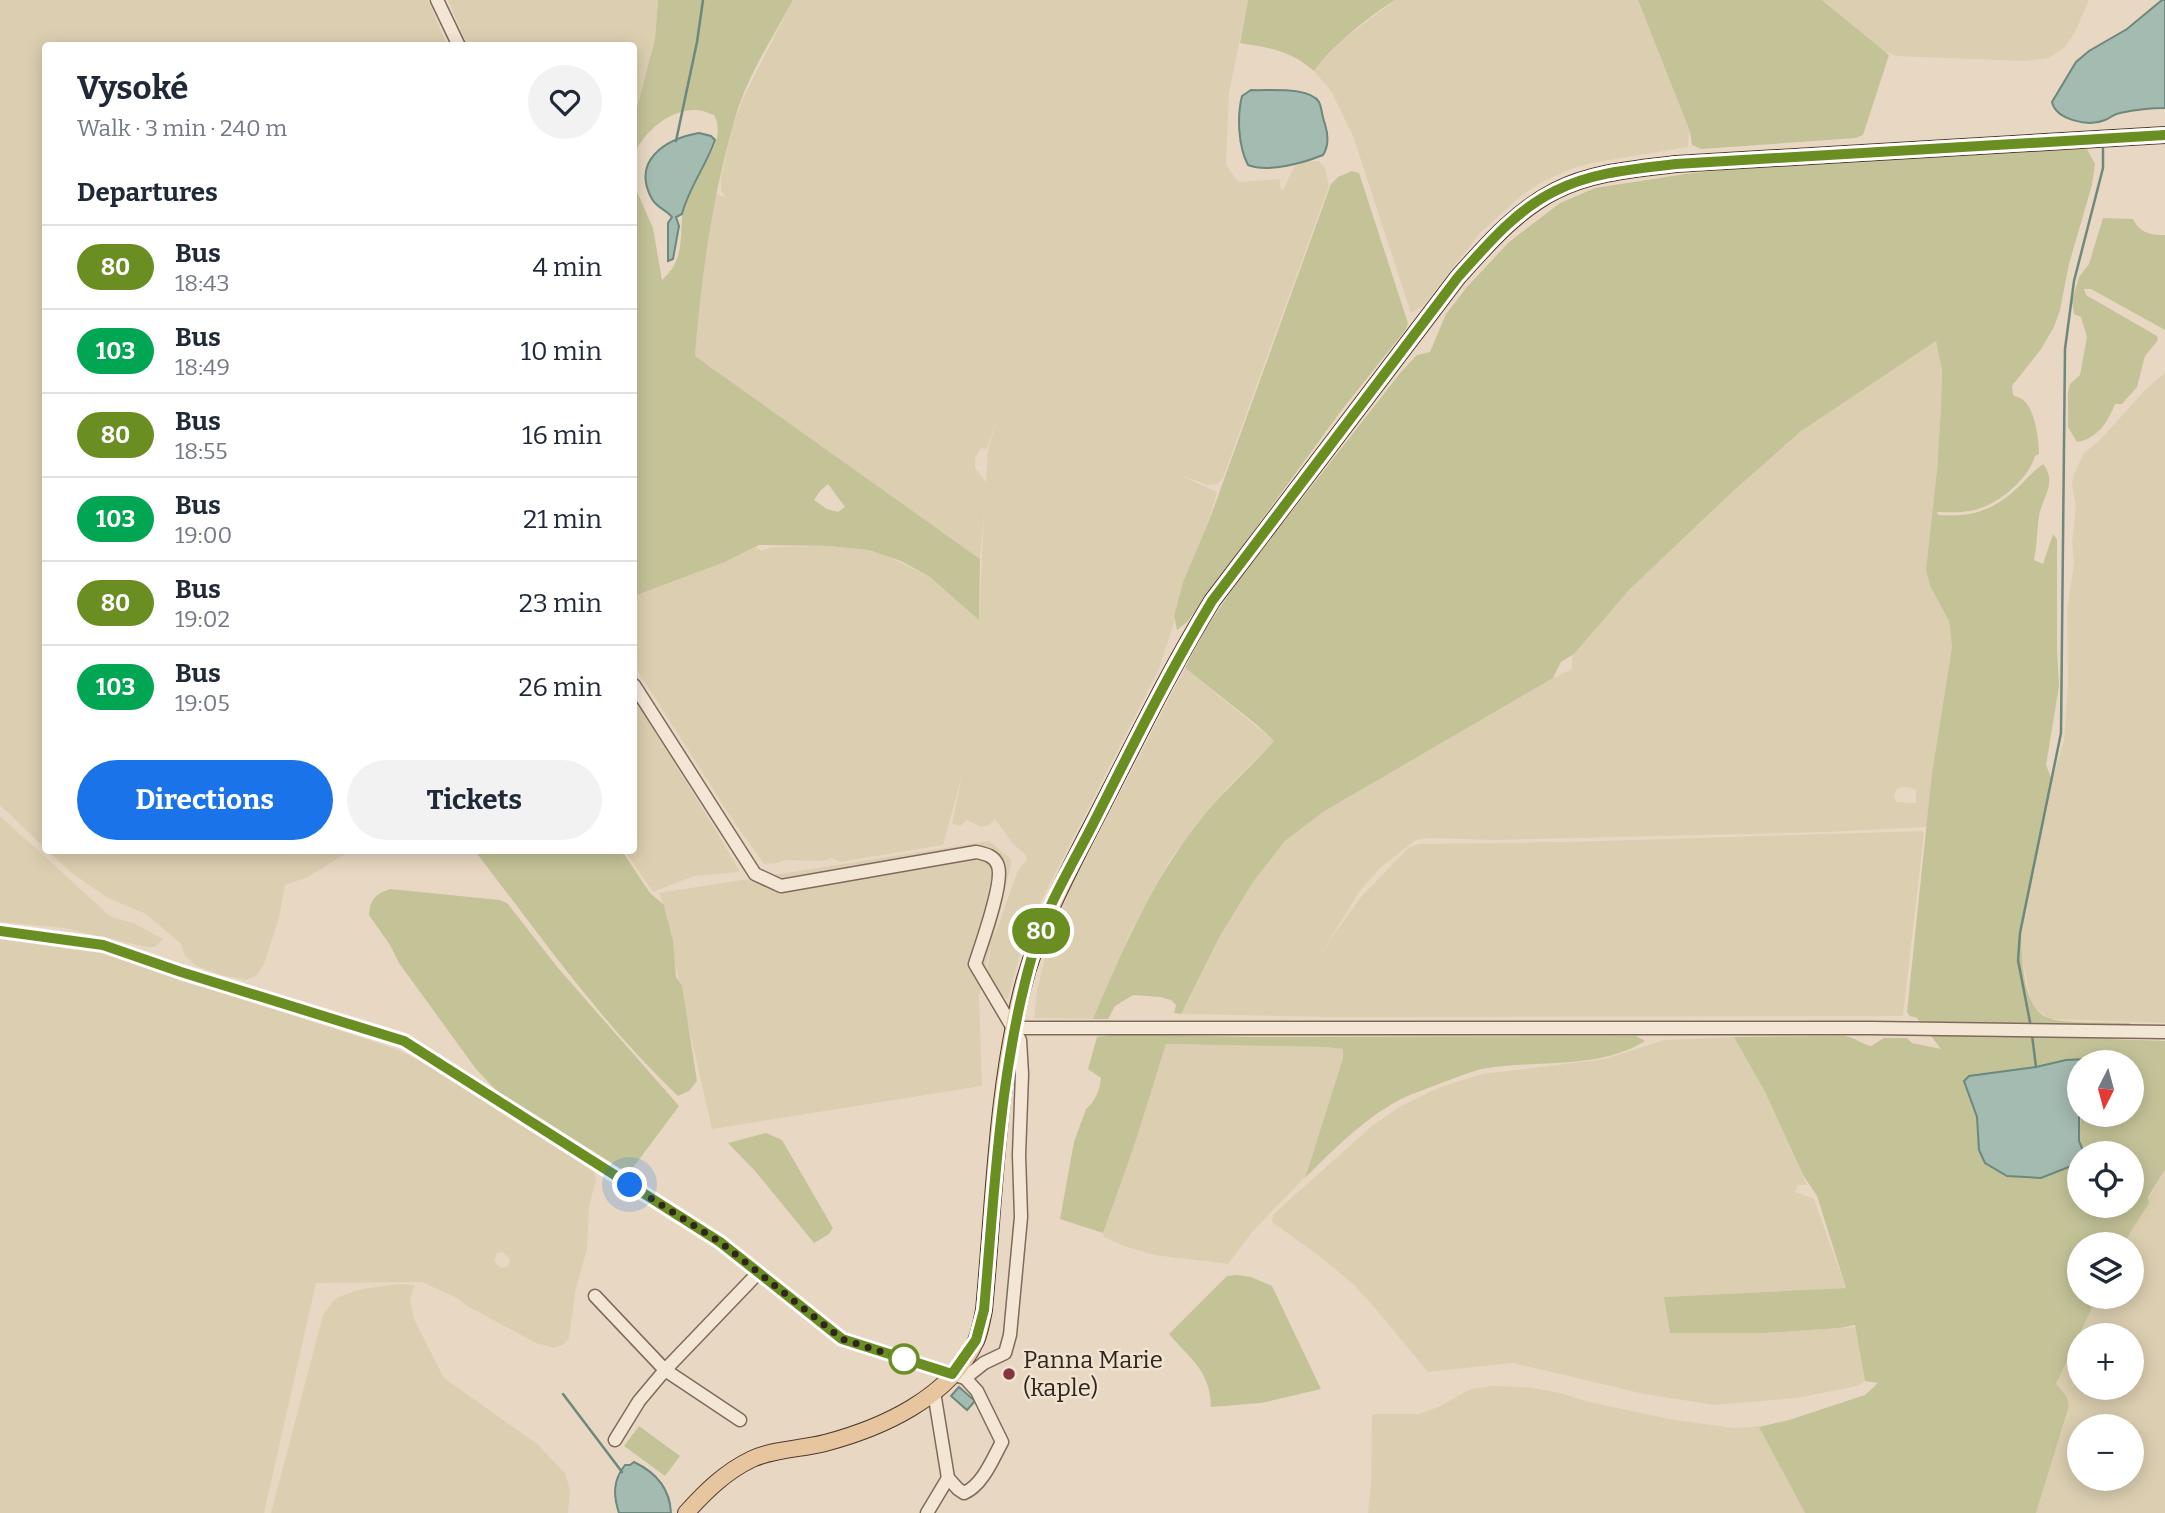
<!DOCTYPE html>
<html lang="en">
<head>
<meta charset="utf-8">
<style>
	body { margin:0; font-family:Bitter,serif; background:#f2f2f3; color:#1f2937; height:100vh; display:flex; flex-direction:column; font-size:26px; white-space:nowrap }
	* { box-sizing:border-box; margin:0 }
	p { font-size:23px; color:#747a83 }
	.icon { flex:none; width:38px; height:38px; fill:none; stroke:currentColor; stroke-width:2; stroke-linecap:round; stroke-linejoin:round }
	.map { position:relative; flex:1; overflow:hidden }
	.panel { position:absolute; left:42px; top:42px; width:595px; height:812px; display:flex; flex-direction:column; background:#fff; border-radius:7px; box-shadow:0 4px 18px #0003 }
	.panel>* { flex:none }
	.badge { padding:0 14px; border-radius:23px; font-size:24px; line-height:46px }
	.needle { width:46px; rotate:186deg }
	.fabs { position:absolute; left:2067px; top:1050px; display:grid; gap:14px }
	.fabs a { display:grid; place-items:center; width:77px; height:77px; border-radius:50%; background:#fff; box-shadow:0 4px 18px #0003; font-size:35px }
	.you { position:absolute; width:35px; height:35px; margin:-18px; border:5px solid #fff; border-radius:50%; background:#1a73e8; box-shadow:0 0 0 10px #1a73e833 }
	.map>.badge { position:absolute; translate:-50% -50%; box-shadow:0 0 0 4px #fff }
	h2 { padding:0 35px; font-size:26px; line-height:63px }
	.round { display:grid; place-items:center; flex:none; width:74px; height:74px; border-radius:37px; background:#f2f2f3 }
	.overview { display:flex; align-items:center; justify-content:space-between; height:119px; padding:0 35px }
	h1 { font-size:33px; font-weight:700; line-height:52px }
	.cta { display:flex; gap:14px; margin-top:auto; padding:14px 35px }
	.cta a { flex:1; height:80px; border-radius:42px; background:#1a73e8; color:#fff; font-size:28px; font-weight:700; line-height:80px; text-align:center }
	.cta a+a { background:#f2f2f3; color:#1f2937 }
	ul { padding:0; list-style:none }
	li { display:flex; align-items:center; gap:21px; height:84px; padding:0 35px; border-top:2px solid #e0e1e3 }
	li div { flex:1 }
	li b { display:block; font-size:26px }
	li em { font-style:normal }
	li .badge { min-width:77px; font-weight:700; text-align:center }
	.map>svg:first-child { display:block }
	.farmland { fill:#dccfb1; fill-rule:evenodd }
	.green { fill:#c4c398; fill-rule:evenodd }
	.water { fill:#a4bbb1; stroke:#6d887d; stroke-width:2 }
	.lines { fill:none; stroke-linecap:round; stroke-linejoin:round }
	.stream { stroke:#6d887d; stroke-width:2.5 }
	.minor-casing { stroke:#806a5c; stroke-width:15 }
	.major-casing { stroke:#4e3a30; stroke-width:18 }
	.minor { stroke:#f4e6d5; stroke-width:12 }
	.major { stroke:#e7c69f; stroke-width:16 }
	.line-casing { stroke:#fff; stroke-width:16 }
	.line { stroke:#6b8e23; stroke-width:10 }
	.walk { stroke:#31251e; stroke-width:7; stroke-dasharray:0 12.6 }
	.stop-dot { fill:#fff; stroke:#6b8e23; stroke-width:3.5 }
	.poi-dot { fill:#873340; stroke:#f0e3d1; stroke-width:2.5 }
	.labels { text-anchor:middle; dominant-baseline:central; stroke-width:5; stroke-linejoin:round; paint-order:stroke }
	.poi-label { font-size:24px; fill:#31251e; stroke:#f0e3d1; text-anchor:start }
</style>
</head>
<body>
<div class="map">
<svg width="2165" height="1513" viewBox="0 0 2165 1513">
	<rect width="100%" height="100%" fill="#e8d8c3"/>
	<g class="farmland">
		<polygon points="0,0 428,0 447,45 46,46 45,848 0,805"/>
		<polygon points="448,0 658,0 655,39 634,119 634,46 467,45"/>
		<path d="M793 0H1248L1229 93 1226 165 1238 182 1280 179V188L1283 190 1294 167 1308 161H1319L1325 168 1329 186 1223 478 1217 484 1208 485 1178 474 1217 492 1209 521 1183 582 1174 616V623L1158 671 1026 931 1008 999 996 992 987 970 992 941 979 996 982 1086 712 1129 688 1024 682 985 679 980 676 968 667 914 659 893 989 841 1012 860 993 940 1018 870 1027 860 1026 855 1013 844 995 819 989 825 981 827 967 820 960 826 952 824 962 776 943 845 840 862 832 858 823 861 785 860 777 863 764 864 734 822 634 665V596L725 562 756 547 761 551 772 547 829 546 869 550 885 555 930 577 979 619 984 513 980 559 695 356 700 285 716 193 726 198 721 191V177L733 125 744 96ZM998 416 988 450 986 482 975 468V458L981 448 987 449Z"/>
		<polygon points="1395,0 1638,0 1689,130 1688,147 1592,163 1571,169 1540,183 1521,196 1481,232 1422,307 1411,313 1353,136 1331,91 1314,71 1320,62 1341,41"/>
		<polygon points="1822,0 2089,0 2075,32 2065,47 2049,58 2024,61 1896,56 1884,51"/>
		<path d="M1936 340 1942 370 1941 407 1937 470 1926 570 1930 586 1949 621 1952 647 1932 773 1927 827 1829 832 1494 840 1428 838 1416 840 1380 868 1359 892 1307 977 1334 934 1361 897 1408 848 1419 844 1567 842 1921 831 1924 833 1903 1016 1330 1017 1181 1014 1220 936 1253 882 1285 841 1323 812 1553 678 1572 669V658L1575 650 1629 590 1730 494 1800 432ZM1907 787 1916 790V803L1896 802 1894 796 1897 788Z"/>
		<polygon points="2165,373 2165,1023 2049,1019 2037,1010 2031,1002 2022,958 2021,933 2052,780 2064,741 2068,682 2067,612 2074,562 2072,543 2076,507 2072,484 2074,474 2084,453 2099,441 2146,389"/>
		<polygon points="1185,668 1274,741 1230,785 1197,823 1170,860 1131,931 1093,1019 1034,1018 1037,991 1049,939 1071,887"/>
		<polygon points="634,698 715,829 740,872 694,876 653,892 625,851 634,850"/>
		<polygon points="0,816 111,917 133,923 163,939 155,947 146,947 64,928 0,922"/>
		<polygon points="48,851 350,851 308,877 285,885 279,918 264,964 257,975 246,980 221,975 197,966 185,956 181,944 146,914 108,898 73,874"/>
		<path d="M0 938 82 948 108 954 393 1048 419 1060 594 1171 596 1180 589 1207 587 1249 576 1288 569 1338 563 1345 554 1348 536 1343 467 1306 457 1298 422 1282 316 1283 264 1513H0ZM503 1252 510 1260 508 1266 501 1268 494 1261 497 1253Z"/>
		<polygon points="1734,1037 1765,1092 1807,1185 1798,1185 1795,1192 1814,1199 1846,1288 1665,1297 1670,1333 1765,1333 1856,1327 1865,1381 1858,1386 1797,1398 1715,1405 1644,1394 1513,1363 1428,1372 1376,1309 1353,1284 1322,1258 1272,1222 1273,1215 1288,1201 1373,1125 1401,1106 1438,1088 1482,1074 1605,1059 1664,1040"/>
		<polygon points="1166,1044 1326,1047 1343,1049 1343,1058 1305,1177 1253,1231 1228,1264 1154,1255 1124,1246 1104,1237 1103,1233"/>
		<path d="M2165 1170V1513H2036L2069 1406 2067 1397 2055 1384 2097 1297H2132V1244H2123ZM2079 1335H2132V1388H2079ZM2079 1426H2132V1479H2079Z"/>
		<polygon points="398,1284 415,1285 410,1299 414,1319 444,1378 536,1443 565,1473 570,1490 568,1513 271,1513 323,1315 333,1301 341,1296 362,1289"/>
		<polygon points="1494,1386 1528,1387 1560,1393 1593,1403 1675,1420 1735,1428 1759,1426 1805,1513 1368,1513 1371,1484 1372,1414 1419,1414 1438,1407 1471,1389"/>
	</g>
	<g class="green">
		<path d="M658 0H793C773 37 748 75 736 115 713 193 701 275 695 356L980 559 979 620 930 577 901 561 869 550 829 546 759 545 725 562 634 596V185L653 228 662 280C691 254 675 226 687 194 696 170 729 142 714 115 708 113 702 110 697 110 671 108 643 132 634 155V119L655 39ZM828 484 845 507 838 512 827 509 814 500 820 491Z"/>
		<path d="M1248 0H1395C1371 15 1330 47 1314 71 1290 50 1270 48 1240 43Z"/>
		<polygon points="1638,0 1822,0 1889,55 1863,135 1856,138 1701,149 1692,145 1690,132"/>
		<path d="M2063 148 2087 149 2095 164 2092 185 2069 264 2060 310 2054 327 2041 349 2012 386 2013 395C2016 397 2020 397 2023 400 2035 408 2039 440 2039 454L2035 456C2028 481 1995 507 1970 511 1958 513 1948 512 1937 512L1938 515C1969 517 1990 512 2014 491 2024 482 2032 472 2043 464 2058 482 2042 498 2039 516 2037 531 2037 545 2034 560L2043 564 2053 534 2057 539V648L2059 686 2046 765 2052 780 2021 933C2022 956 2022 1009 2048 1018 2063 1024 2111 1022 2131 1023L2110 1039 2165 1041V1170L2148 1197 2149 1203 2123 1244H2079V1297H2097L2056 1384 2067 1397 2069 1406 2036 1513H1805L1759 1427 1789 1420 1865 1395 1878 1383 1865 1381 1855 1325 1840 1328 1765 1333H1670L1664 1297 1846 1288 1817 1196 1803 1175 1765 1092 1734 1037 1844 1036C1855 1037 1861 1044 1871 1046L1884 1038H1907L1912 1043 1941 1049 1917 1018 1910 1016 1907 1012 1932 773 1952 647 1949 621 1930 586 1926 570 1937 470 1941 407 1942 370 1936 341 1800 432 1730 494 1629 590 1574 654 1561 662 1553 678 1323 812 1285 841 1253 882 1220 936 1181 1014 1174 1013 1176 1005 1171 1000 1160 997 1133 995 1115 1006 1108 1019H1093C1122 951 1151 883 1197 824 1220 794 1249 769 1274 741L1257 725 1185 668 1206 628 1243 574 1401 372 1417 355 1430 352 1446 314 1467 287 1509 242 1560 203 1595 188 1685 174 1750 167 2038 151ZM2087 1059 2090 1062H2132V1115H2081L2079 1141 2084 1153H2132V1206H2079V1163L2041 1178 2007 1176 1985 1163 1979 1149 1977 1117 2036 1067 2066 1060Z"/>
		<polygon points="1352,171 1359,173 1408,323 1406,329 1341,411 1187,622 1177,630 1174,616 1183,582 1209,521 1331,184 1338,177"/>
		<path d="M2103 218 2133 219C2140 233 2150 235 2165 235V330L2091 289H2084L2086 295 2157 336 2158 340 2145 356 2137 387 2122 404H2115C2108 422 2097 439 2077 442L2068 427V392L2070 384 2080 375 2087 337 2081 317 2074 314 2072 301 2079 277 2089 264Z"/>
		<path d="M475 851H622L650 893 664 905 673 941 676 977 682 985 697 1081 689 1091 678 1096C601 1023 539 934 475 851Z"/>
		<path d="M390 889 500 900 507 903 558 968 679 1106 632 1169 626 1172 496 1090 476 1069 399 963 390 945 369 915C370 900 375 894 390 889Z"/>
		<path d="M1118 1034 1253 1037 1636 1036 1645 1041C1602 1068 1543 1061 1494 1067 1477 1069 1460 1076 1444 1082 1429 1088 1413 1093 1399 1100 1364 1119 1333 1150 1305 1178L1343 1058V1049L1326 1047 1166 1044 1135 1143 1103 1233 1060 1219 1074 1142 1086 1109C1095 1102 1100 1089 1101 1078L1088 1069 1097 1037Z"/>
		<polygon points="766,1133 782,1140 833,1228 829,1234 814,1243 755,1171 728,1143"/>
		<path d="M1237 1275 1251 1277 1272 1286 1321 1389 1261 1403 1211 1407C1210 1370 1191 1360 1169 1334L1227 1276Z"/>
		<polygon points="639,1426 680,1456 665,1476 624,1446"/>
	</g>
	<g class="water">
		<path d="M2162 0H2165V108C2150 108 2134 110 2120 113 2113 114 2111 118 2105 120 2089 127 2056 120 2052 102L2076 62 2089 51 2127 29Z"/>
		<path d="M1251 90C1268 91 1309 86 1319 102 1322 108 1322 117 1325 124 1328 134 1329 146 1323 155 1303 163 1268 173 1248 165 1238 146 1237 116 1242 96Z"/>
		<path d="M699 133 711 136 715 140C706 166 689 187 682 214L676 217 679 226 673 259 668 261V223L672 217C667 210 657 208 652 199 631 161 665 139 699 133Z"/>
		<polygon points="2087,1059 2090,1062 2079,1062 2079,1141 2084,1153 2079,1153 2079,1163 2041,1178 2007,1176 1985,1163 1979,1150 1977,1117 1964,1081 1969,1076 2036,1067 2066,1060"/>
		<polygon points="959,1387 975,1401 967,1410 951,1396"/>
		<path d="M634 1462C655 1472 670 1488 671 1513H619C613 1495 613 1480 625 1465H630Z"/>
	</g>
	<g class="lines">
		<g class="stream">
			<polyline points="676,141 697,42 703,0"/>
			<polyline points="2030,1022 2018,960 2020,933 2061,733 2065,349 2074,281 2103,168 2103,149"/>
			<polyline points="2032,1035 2036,1067"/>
			<polyline points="563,1394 622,1472"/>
		</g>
		<defs>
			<g id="minor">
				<polyline points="437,0 459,46"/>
				<path d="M634 685 755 874 781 886 976 852C986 854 995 856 998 866 1004 883 981 945 975 964L1020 1040 1022 1074 1019 1155 1021 1217 1010 1335 1005 1353 984 1363 965 1378"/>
				<path d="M0 931 103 945 181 972 404 1041 720 1242 842 1339 965 1378 977 1391 1002 1442C993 1458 983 1485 964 1493L958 1489 948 1478 934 1392"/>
				<polyline points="1014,1028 1872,1028 2165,1032"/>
				<polyline points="595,1296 665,1370 740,1420"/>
				<polyline points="615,1440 639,1401 665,1370 758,1273"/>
				<polyline points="927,1513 948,1478"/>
			</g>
			<path id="major" d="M686 1513C706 1491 725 1472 752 1459 774 1449 802 1449 825 1443 882 1428 949 1398 976 1341 980 1332 982 1320 984 1310 994 1204 996 1094 1022 990 1039 923 1073 863 1104 802 1139 734 1172 666 1212 601L1458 277C1487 245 1516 211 1555 191 1592 172 1635 169 1676 164L2165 135"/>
		</defs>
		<use href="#minor" class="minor-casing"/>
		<use href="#major" class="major-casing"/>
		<use href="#minor" class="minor"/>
		<use href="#major" class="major"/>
	</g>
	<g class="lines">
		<defs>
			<path id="line" d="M0 931 103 945 181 972 404 1041 720 1242 842 1339 952 1374 976 1340 984 1310C995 1189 999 1067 1034 949 1047 905 1074 862 1095 820 1132 747 1169 672 1212 601L1458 277C1487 245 1516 210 1555 191 1592 172 1635 169 1676 164L2165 135"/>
		</defs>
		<use href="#line" class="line-casing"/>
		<use href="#line" class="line"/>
		<polyline class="walk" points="630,1185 720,1242 842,1339 904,1359"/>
	</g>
	<circle class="stop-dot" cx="904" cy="1359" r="14"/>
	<circle class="poi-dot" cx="1009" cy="1374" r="7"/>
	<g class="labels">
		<g class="poi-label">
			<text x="1023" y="1360">Panna Marie<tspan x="1023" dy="28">(kaple)</tspan></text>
		</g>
	</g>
</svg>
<div class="fabs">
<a><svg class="needle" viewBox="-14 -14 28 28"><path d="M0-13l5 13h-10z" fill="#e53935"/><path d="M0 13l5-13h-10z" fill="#747a83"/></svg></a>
<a><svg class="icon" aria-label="locate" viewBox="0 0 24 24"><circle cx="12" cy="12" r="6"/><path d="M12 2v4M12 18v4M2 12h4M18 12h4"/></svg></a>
<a><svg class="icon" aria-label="layers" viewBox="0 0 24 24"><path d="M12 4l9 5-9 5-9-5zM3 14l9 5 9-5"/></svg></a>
<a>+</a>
<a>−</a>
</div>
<div class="you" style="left:630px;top:1185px"></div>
<b class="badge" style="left:1041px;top:931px;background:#6b8e23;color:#fff">80</b>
<section class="panel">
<div class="overview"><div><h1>Vysoké</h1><p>Walk · 3 min · 240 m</p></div><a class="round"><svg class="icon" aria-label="heart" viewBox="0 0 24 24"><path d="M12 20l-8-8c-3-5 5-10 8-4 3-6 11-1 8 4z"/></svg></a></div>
<h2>Departures</h2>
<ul>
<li><span class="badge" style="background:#6b8e23;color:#fff">80</span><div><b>Bus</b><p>18:43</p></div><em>4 min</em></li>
<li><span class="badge" style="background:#00a651;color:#fff">103</span><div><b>Bus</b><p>18:49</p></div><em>10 min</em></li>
<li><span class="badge" style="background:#6b8e23;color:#fff">80</span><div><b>Bus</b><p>18:55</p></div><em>16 min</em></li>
<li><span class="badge" style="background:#00a651;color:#fff">103</span><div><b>Bus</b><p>19:00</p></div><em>21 min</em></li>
<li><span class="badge" style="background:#6b8e23;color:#fff">80</span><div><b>Bus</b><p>19:02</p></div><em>23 min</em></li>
<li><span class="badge" style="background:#00a651;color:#fff">103</span><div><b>Bus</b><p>19:05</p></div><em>26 min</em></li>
</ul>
<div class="cta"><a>Directions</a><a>Tickets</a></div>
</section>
</div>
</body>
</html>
